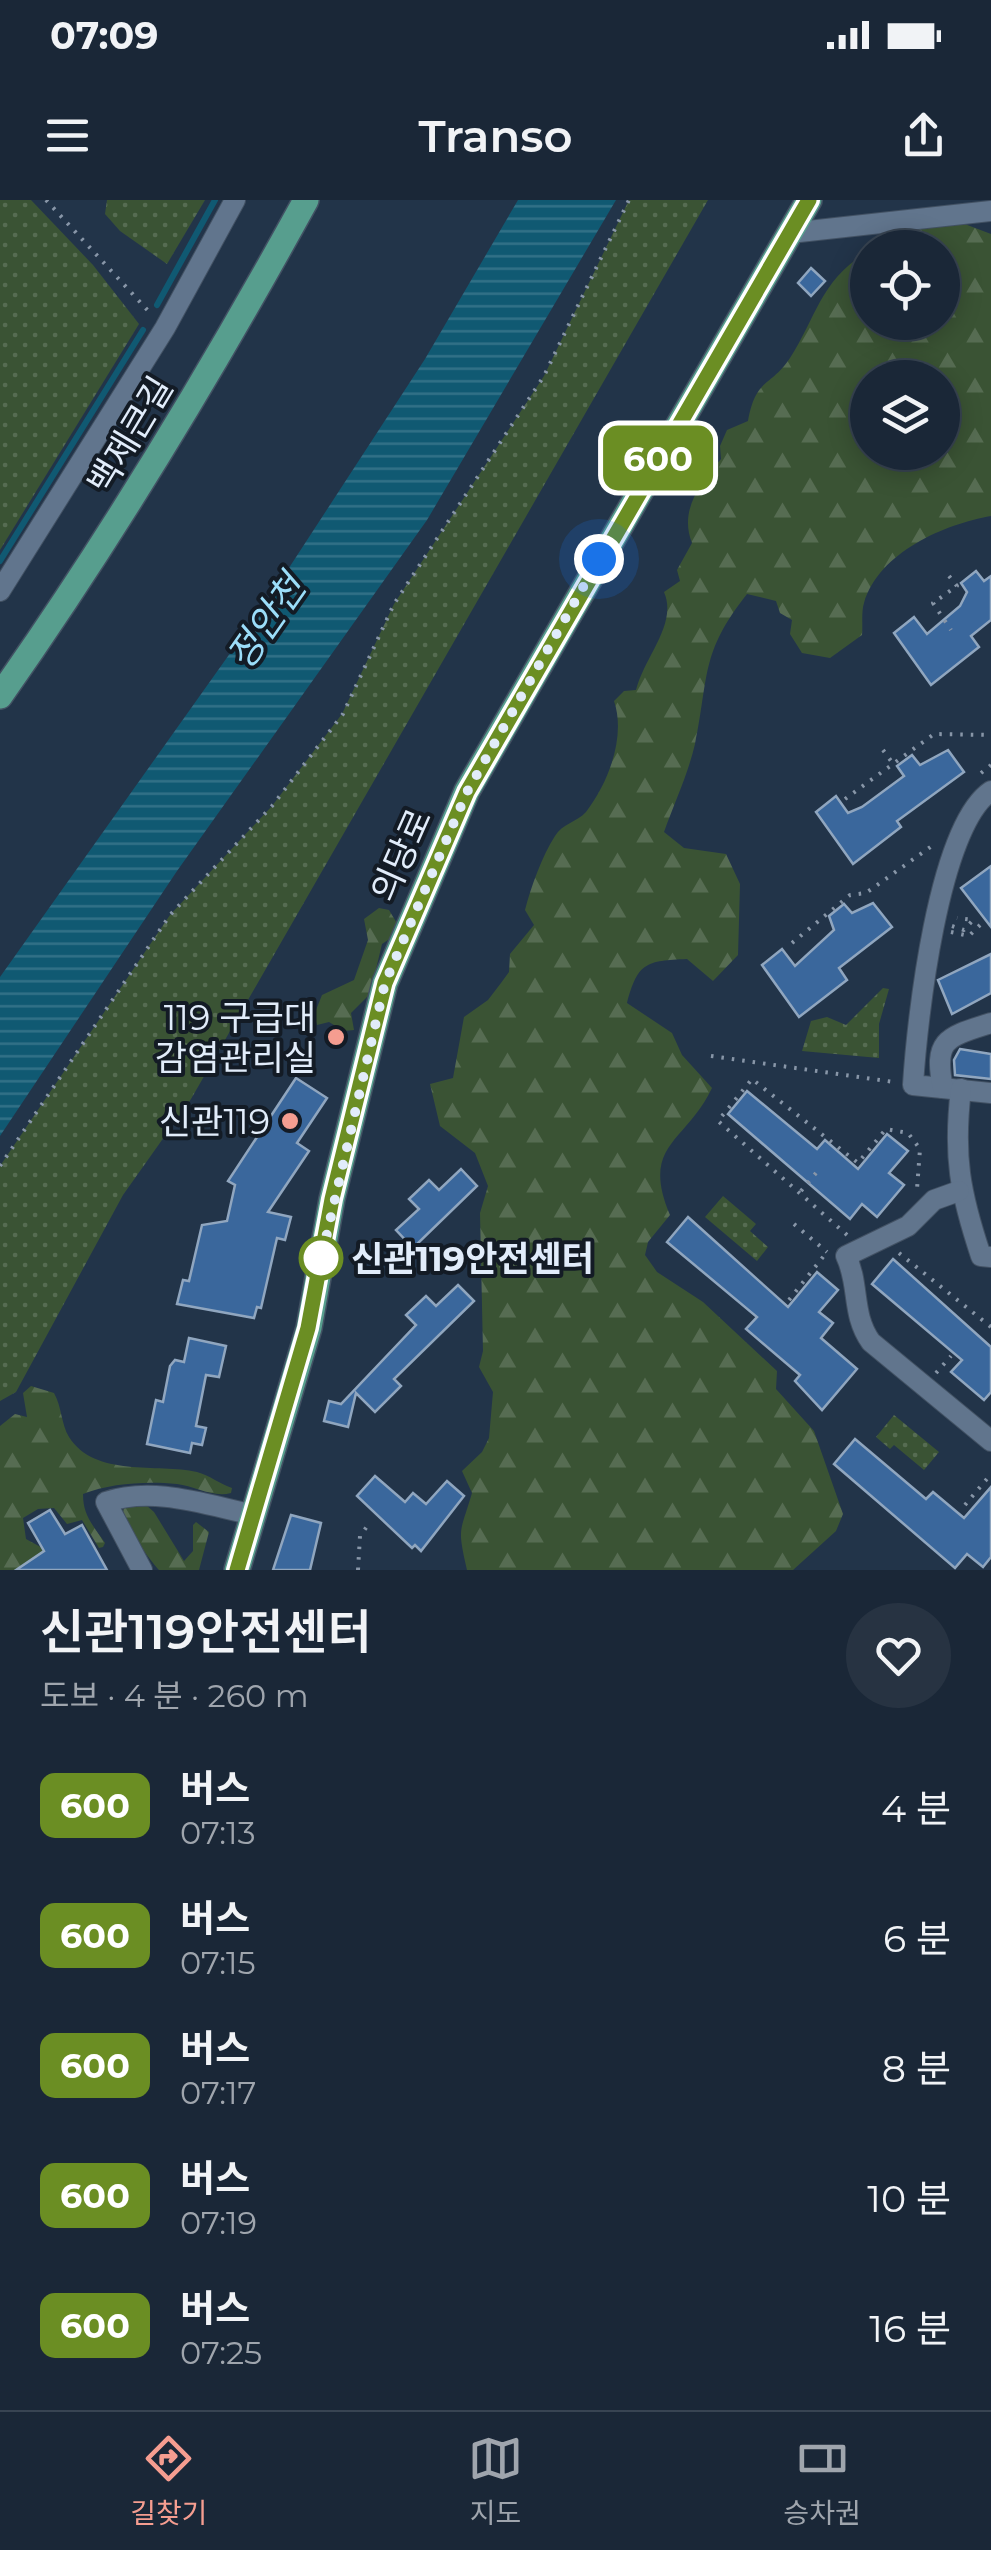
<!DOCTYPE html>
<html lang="ko">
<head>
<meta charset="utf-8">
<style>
	body { margin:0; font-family:Montserrat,"Noto Sans KR",sans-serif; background:#273342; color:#f1f3f6; height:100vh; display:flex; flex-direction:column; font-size:38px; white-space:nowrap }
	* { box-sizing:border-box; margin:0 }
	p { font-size:32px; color:#9fa5ad }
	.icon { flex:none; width:55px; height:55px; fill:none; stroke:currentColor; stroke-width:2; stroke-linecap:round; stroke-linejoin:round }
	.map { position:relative; height:1370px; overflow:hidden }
	.side { display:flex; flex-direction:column; background:#1a2737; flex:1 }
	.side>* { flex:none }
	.badge { padding:0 20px; border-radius:15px; font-size:35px; line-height:65px }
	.tools { position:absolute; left:850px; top:30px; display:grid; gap:20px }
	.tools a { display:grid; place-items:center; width:110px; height:110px; border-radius:50%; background:#1a2737; box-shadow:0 5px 25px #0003,0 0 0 2px #384452; font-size:50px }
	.you { position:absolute; width:50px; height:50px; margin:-25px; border:8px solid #fff; border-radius:50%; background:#1a73e8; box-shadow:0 0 0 15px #1a73e833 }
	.map>.badge { position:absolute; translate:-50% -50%; box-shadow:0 0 0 5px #fff }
	.round { display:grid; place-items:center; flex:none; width:105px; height:105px; border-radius:52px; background:#273342 }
	.overview { display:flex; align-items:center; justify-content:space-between; height:170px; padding:0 40px }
	h1 { font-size:48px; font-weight:600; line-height:75px }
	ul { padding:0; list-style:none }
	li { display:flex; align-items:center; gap:30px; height:130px; padding:0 40px }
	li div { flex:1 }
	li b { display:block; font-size:38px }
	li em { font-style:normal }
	li .badge { min-width:110px; font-weight:700; text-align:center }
	.status { display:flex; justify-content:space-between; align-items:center; height:70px; padding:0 50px; background:#1a2737; direction:ltr }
	.status svg { height:28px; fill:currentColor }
	header { display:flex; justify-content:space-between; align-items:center; height:130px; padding:0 40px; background:#1a2737; font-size:45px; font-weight:600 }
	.tabs { display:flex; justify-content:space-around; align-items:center; height:140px; border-top:2px solid #384452; background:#1a2737; font-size:28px; color:#9fa5ad }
	.tabs a { display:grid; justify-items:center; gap:5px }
	.tabs .selected { color:#f59d90 }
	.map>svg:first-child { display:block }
	.green { fill:url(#green-dots) }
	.forest { fill:url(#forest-firs); fill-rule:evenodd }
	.water { fill:url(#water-rules) }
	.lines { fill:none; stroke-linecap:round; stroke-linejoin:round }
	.stream { stroke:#105972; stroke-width:6 }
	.building { fill:#3a679c; stroke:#90a6bf; stroke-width:2.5 }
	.minor-casing { stroke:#425163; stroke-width:22 }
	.major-casing { stroke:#425163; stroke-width:28 }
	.path { stroke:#8896a8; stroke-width:4; stroke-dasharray:2.5 8; stroke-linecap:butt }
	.minor { stroke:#61758d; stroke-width:20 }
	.major { stroke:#579e8e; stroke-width:25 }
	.line-casing { stroke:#fff; stroke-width:22 }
	.line { stroke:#6b8e23; stroke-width:15 }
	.walk { stroke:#e1ecfa; stroke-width:10; stroke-dasharray:0 18 }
	.poi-dot { fill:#f59d90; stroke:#131b25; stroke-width:4 }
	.stop-dot { fill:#fff; stroke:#6b8e23; stroke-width:5 }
	.labels { text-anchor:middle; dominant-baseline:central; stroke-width:8; stroke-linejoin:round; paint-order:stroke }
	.street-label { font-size:35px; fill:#e1ecfa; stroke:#131b25 }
	.poi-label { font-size:35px; fill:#e1ecfa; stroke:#131b25; text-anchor:end }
	.stop-label { font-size:35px; font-weight:bold; fill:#e1ecfa; stroke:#131b25; text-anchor:start }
	.water-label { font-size:38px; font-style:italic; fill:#9bddf9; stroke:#131b25 }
</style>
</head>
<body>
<div class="status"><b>07:09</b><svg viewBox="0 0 49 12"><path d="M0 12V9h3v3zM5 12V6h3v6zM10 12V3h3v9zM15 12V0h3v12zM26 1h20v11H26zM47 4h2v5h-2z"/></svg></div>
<header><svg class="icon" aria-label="menu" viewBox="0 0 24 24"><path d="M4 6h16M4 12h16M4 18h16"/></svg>Transo<svg class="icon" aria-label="share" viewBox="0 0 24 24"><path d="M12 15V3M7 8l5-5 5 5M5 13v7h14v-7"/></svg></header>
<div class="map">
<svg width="991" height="1370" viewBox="0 0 991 1370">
	<defs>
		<pattern id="green-dots" width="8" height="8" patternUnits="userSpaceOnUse" patternTransform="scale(2.5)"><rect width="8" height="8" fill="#3a5334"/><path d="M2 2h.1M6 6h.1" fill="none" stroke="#566c52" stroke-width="1.8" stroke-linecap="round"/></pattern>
		<pattern id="forest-firs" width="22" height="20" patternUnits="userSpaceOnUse" patternTransform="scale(2.5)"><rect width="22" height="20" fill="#3a5334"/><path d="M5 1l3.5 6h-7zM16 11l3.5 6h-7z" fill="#566c52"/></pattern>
		<pattern id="water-rules" width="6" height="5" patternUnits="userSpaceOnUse" patternTransform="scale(2.5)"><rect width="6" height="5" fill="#105972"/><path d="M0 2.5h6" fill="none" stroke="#327187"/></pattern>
	</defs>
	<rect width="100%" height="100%" fill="#223449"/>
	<g class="green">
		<polygon points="0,0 31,0 93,65 139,124 0,350"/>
		<polygon points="107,0 205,0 167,64 120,31 105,14"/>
		<polygon points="629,0 708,0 191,899 123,995 16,1192 0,1201 0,966 170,715 272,606 342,514 394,404 544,176"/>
		<polygon points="883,788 889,789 879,824 879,858 802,851 811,821 827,817 846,825"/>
		<polygon points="723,996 756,1024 750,1031 768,1047 757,1061 705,1017"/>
		<polygon points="894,1215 939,1252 924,1270 894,1245 890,1249 876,1237"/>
	</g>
	<g class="forest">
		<path d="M962 23 991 34V316C945 324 879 352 864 403 861 412 863 425 862 435L830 458 802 453 790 434 792 420 780 413 776 401 747 394C700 453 709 477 695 544 688 574 674 604 664 632L684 648 726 654 740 684 738 755 713 781 687 759C646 761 638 762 627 803L672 833 682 855 712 888C686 943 640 944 670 1015L648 1042 645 1055 657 1072 703 1102 777 1171 776 1189 814 1231 843 1314 836 1331 793 1370H467C457 1326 460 1334 472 1293L462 1271 482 1252 489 1238 493 1192 479 1167 483 1151 480 1013 488 986 475 953 440 926 430 884 453 878 464 817 488 800 501 783 509 772 510 754 534 725 525 710C531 687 542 656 555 636 562 624 577 622 586 612 609 582 626 536 614 501L624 491 636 490C644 457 678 424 664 392L680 381 677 370 692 343C679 310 700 284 721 259L720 246 727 230 748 221C756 177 770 188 790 158 817 116 820 81 867 52L868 122H942V48L875 47 908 29ZM868 178H942V252H868Z"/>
		<polygon points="379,708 389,710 398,725 394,736 382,744 370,794 351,813 354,830 344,831 329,822 317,825 314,815 322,795 354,780 368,740 364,719"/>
		<path d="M31 1186 54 1193C62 1207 61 1224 69 1237 95 1278 157 1263 197 1272 209 1275 220 1284 232 1288L231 1293C213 1298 195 1286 177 1284 147 1281 111 1283 83 1294 83 1316 93 1325 105 1343L103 1347 99 1348 82 1320 67 1324 54 1308 38 1309 23 1318 26 1339 46 1350 58 1370H0V1226L15 1214 27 1217 23 1193Z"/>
		<path d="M139 1299 154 1312 184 1361 193 1351V1325L196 1322 209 1332 199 1370H159C153 1364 127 1328 122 1319L124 1307Z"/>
	</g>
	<polygon class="water" points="518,0 616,0 427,320 177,671 0,936 0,777 270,397 425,159"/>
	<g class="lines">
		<g class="stream">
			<polyline points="157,105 215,0"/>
			<polyline points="0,361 143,130"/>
		</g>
	</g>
	<g class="building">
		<polygon points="811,68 825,81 811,96 798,83"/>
		<polygon points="976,371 984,381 991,376 991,420 971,436 979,447 931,485 894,433 914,417 927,434 960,406 967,392 961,383"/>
		<polygon points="948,550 964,572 897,621 901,627 853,664 816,612 836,596 848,613 862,607 904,576 897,566 912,555 920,565"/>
		<polygon points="991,666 991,727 961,688"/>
		<polygon points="873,703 892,727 839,768 847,780 799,817 762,765 782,749 795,766 834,730 829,716 844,704 852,713"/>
		<polygon points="991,754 991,793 952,814 938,780"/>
		<polygon points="960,849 991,854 991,879 955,875 954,860"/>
		<polygon points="296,878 327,898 297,943 309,951 268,1012 291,1017 285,1040 277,1038 261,1108 257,1107 254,1118 177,1104 183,1080 189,1081 202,1025 227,1021 235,985 228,981"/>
		<polygon points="747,891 817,949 825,940 858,969 887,934 908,951 889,973 904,985 877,1017 862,1004 850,1019 728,914"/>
		<polygon points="461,969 477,986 413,1048 396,1030 419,1009 409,999 429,980 439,990"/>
		<polygon points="688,1017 788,1107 817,1072 838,1090 819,1112 833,1123 821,1138 857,1169 822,1210 795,1181 800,1175 746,1129 757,1117 667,1042"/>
		<polygon points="893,1059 991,1147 991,1192 984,1200 951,1172 962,1160 872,1084"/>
		<polygon points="458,1085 474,1101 394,1179 401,1186 375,1212 356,1193 348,1227 324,1221 329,1201 341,1204 416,1125 406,1115 426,1096 436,1106"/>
		<polygon points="189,1138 226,1146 219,1177 206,1175 196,1226 206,1228 202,1245 192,1243 190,1253 147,1244 156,1200 163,1202 170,1166 175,1160 184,1162"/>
		<polygon points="855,1239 926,1299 933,1292 964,1318 991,1287 991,1357 983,1367 967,1354 955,1368 834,1264"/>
		<polygon points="375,1276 405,1302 413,1293 426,1304 447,1281 464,1296 421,1351 415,1345 412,1348 357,1296"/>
		<polygon points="50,1310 65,1334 82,1325 107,1370 16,1370 44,1351 28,1323"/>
		<polygon points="291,1315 321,1323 310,1370 273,1370"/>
	</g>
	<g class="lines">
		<defs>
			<g id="minor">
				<polyline points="790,33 991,11"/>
				<polyline points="0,391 165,128 235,0"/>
				<path d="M991 591C938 626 917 821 913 885L991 893"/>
				<path d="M943 888C933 839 947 837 991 823"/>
				<path d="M961 889C953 956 960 993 981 1056L991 1057"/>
				<path d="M959 991 934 1000 908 1026 846 1056C860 1085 851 1114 871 1142L991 1241"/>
				<path d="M142 1370 106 1302C154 1286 206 1305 255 1315"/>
			</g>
			<g id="major">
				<path d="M0 496C112 337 212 171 306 0"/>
				<polyline points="237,1370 309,1128 332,999 385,783 467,591 809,0"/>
			</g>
		</defs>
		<use href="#minor" class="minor-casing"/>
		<use href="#major" class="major-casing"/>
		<g class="path">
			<polyline points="46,0 151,114"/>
			<polyline points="949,376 957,386 933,403 951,430"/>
			<polyline points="883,550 894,565"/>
			<polyline points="981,573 991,565"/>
			<polyline points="845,599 934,534 991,535"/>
			<polyline points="952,726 964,730 973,720 957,718"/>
			<polyline points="951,732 969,736 980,725"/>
			<polyline points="792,743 850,695 866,693 936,643"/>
			<polyline points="711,856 894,882"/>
			<polyline points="0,966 170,715 272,606 343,514 394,404 544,176 629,0"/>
			<polyline points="801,991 816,973"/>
			<polyline points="794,1024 827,1052"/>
			<polyline points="847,1035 718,921 752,879 858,963 886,929 908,933 920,949 917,989"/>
			<polyline points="899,1053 991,1127"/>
			<polyline points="789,1100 827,1052"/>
			<polyline points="936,1173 951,1156"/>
			<polyline points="965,1305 991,1274"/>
			<polyline points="358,1370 360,1336 368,1325"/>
		</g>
		<use href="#minor" class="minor"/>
		<use href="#major" class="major"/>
	</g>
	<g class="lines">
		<defs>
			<polyline id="line" points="237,1370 308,1128 332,999 385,783 467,592 809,0"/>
		</defs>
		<use href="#line" class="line-casing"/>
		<use href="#line" class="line"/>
		<polyline class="walk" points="321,1058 320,1064 385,783 467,592 599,359"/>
	</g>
	<g class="poi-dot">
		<circle cx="336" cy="837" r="10"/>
		<circle cx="290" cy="921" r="10"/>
	</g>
	<circle class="stop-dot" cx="321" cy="1058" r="20"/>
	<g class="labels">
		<g class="street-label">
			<text transform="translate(130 235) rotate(-59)">백제큰길</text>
			<text transform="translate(401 655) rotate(-66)">의당로</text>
		</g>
		<g class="poi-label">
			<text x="316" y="817">119 구급대<tspan x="316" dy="40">감염관리실</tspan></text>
			<text x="270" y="921">신관119</text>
		</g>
		<g class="stop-label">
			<text x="351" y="1058">신관119안전센터</text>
		</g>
		<g class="water-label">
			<text transform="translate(266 422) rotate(-55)">정안천</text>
		</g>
	</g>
</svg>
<div class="tools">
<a><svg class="icon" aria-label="locate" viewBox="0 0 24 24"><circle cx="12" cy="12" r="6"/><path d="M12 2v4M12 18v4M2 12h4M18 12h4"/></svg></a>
<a><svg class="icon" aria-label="layers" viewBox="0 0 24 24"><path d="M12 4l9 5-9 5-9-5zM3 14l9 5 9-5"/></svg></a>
</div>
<div class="you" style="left:599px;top:359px"></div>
<b class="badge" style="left:658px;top:258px;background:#6b8e23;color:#fff">600</b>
</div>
<section class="side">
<div class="overview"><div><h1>신관119안전센터</h1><p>도보 · 4 분 · 260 m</p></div><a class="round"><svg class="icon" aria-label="heart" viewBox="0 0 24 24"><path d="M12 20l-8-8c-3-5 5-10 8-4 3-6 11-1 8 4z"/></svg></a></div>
<ul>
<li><span class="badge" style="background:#6b8e23;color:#fff">600</span><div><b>버스</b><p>07:13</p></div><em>4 분</em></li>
<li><span class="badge" style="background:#6b8e23;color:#fff">600</span><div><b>버스</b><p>07:15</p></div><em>6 분</em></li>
<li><span class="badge" style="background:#6b8e23;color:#fff">600</span><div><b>버스</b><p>07:17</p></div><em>8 분</em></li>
<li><span class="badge" style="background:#6b8e23;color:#fff">600</span><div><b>버스</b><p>07:19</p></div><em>10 분</em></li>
<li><span class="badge" style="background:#6b8e23;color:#fff">600</span><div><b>버스</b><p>07:25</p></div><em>16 분</em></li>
</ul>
</section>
<nav class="tabs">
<a class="selected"><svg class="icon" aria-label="directions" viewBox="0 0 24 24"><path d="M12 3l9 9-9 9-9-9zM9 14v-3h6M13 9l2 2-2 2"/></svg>길찾기</a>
<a><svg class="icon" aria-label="map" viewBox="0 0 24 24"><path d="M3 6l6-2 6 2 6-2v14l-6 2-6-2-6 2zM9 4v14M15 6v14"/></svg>지도</a>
<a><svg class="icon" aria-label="tickets" viewBox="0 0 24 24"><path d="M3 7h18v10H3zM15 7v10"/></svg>승차권</a>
</nav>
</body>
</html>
